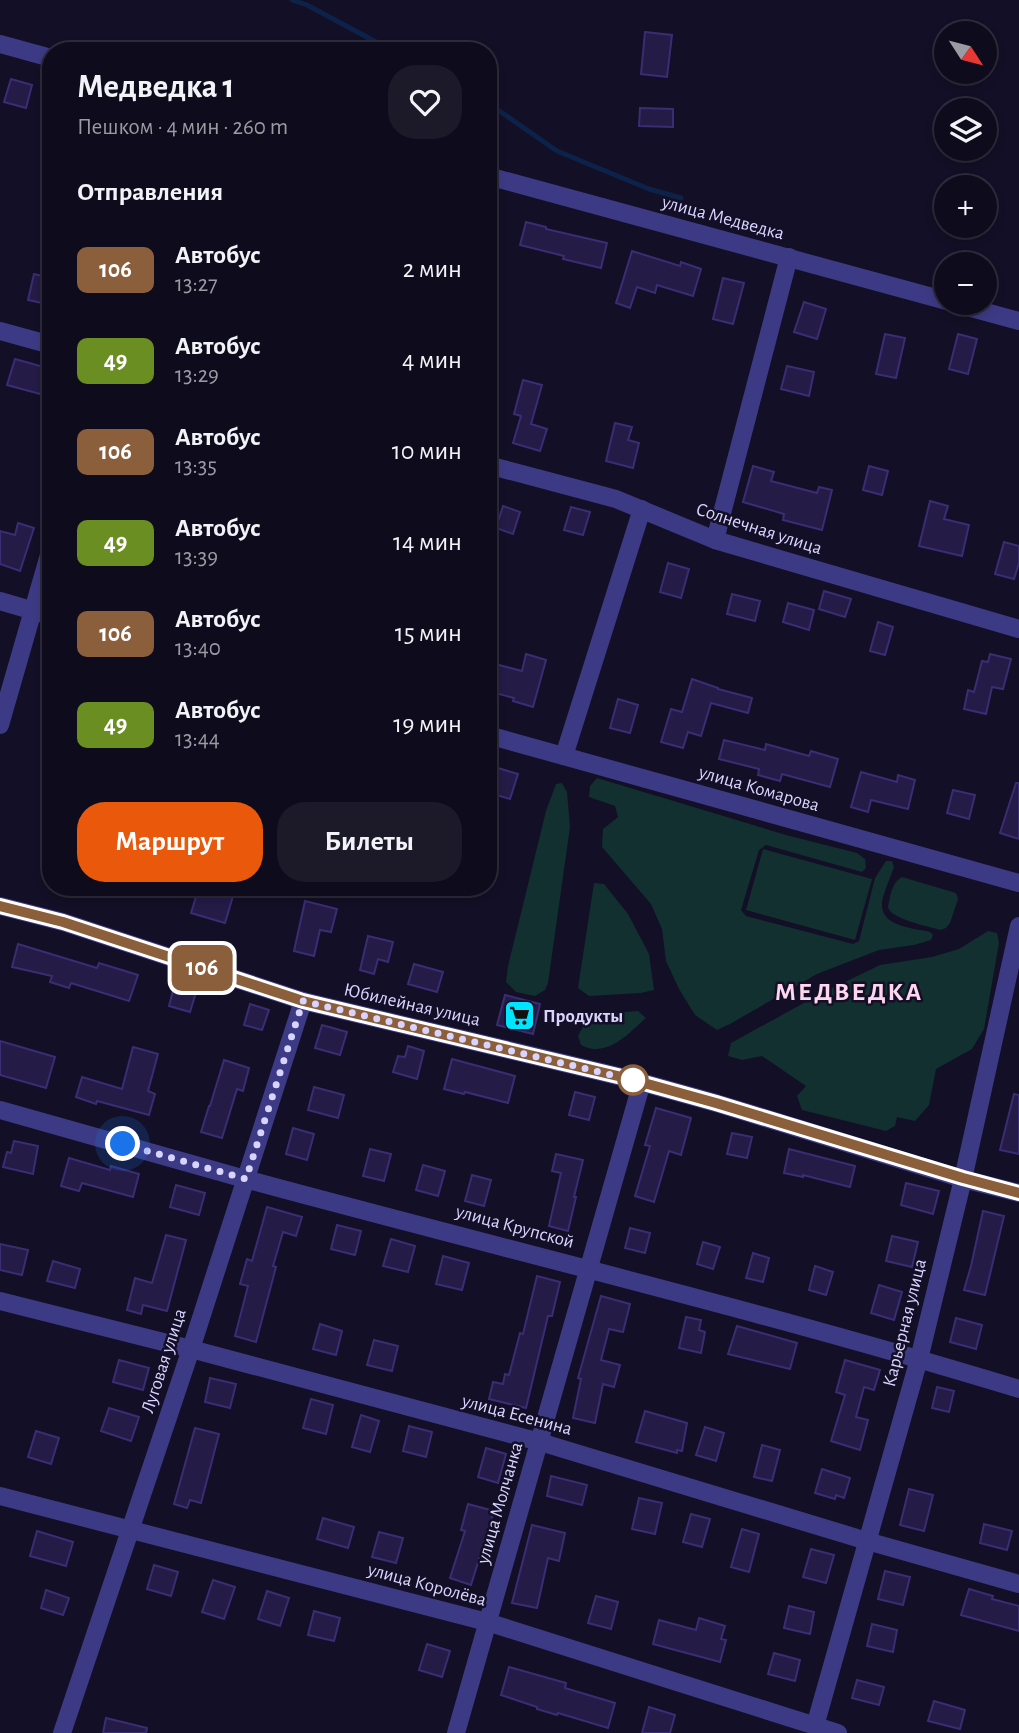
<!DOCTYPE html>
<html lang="ru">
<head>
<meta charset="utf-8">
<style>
	body { margin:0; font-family:"Alegreya Sans",sans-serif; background:#1c1929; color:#f1f3f6; height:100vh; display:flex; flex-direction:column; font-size:26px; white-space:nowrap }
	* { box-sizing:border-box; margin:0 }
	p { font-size:23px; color:#9b9ba3 }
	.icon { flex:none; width:38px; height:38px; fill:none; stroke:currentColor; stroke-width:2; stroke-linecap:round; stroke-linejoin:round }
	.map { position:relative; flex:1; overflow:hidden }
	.panel { position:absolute; left:42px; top:42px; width:455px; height:854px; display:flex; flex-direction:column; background:#0e0b1c; border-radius:28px; box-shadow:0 4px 10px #0003,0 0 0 2px #2e2b3b }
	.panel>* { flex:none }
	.badge { padding:0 14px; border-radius:10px; font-size:24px; line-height:46px }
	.needle { width:46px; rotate:126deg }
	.controls { position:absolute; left:934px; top:21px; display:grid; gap:14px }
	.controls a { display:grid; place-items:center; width:63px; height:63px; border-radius:50%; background:#0e0b1c; box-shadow:0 4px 10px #0003,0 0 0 2px #2e2b3b; font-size:35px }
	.you { position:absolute; width:35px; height:35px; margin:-18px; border:5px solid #fff; border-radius:50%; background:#1a73e8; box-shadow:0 0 0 10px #1a73e833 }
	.map>.badge { position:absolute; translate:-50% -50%; box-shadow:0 0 0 4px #fff }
	h2 { padding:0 35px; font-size:26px; line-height:63px }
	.round { display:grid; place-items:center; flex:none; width:74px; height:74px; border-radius:28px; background:#1c1929 }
	.head { display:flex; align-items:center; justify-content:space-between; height:119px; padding:0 35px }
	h1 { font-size:33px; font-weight:600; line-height:52px }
	.action { display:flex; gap:14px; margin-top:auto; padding:14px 35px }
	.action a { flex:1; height:80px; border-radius:28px; background:#ea580c; color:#fff; font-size:28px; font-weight:600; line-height:80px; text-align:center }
	.action a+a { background:#1c1929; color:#f1f3f6 }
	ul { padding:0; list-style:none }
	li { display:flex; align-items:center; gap:21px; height:91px; padding:0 35px }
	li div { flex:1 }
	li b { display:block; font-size:26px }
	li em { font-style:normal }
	li .badge { min-width:77px; font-weight:700; text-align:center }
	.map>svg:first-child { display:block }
	.green { fill:#12302f }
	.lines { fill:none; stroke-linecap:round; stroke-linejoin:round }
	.stream { stroke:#0c2248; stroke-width:5 }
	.building { fill:#241b47; stroke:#3b2d73; stroke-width:2 }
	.minor { stroke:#3d3a85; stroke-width:18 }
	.line-casing { stroke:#fff; stroke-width:16 }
	.line { stroke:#8b5e3c; stroke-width:10 }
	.walk { stroke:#d9d4ff; stroke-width:7; stroke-dasharray:0 12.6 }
	.stop-dot { fill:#fff; stroke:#8b5e3c; stroke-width:3.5 }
	.labels { text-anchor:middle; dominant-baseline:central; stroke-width:5; stroke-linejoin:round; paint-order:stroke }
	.street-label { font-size:19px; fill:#d9d4ff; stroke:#130f26 }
	.poi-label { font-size:19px; font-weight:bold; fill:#d9d4ff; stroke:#130f26; text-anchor:start }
	.district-label { font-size:26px; font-weight:bold; letter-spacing:2px; fill:#ffd6f0; stroke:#130f26 }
</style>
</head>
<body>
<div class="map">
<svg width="1019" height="1733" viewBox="0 0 1019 1733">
	<rect width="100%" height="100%" fill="#130f26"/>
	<g class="green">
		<path d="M597 778 786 835 857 853 865 859 866 868 862 872 766 845 759 850 741 910 746 916 853 944 859 941 875 878 886 861H892L894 867C891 876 882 896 882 904 881 927 914 928 930 932L933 935 931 940 914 945 879 950 817 974 730 1024 717 1030 695 1015 679 989 666 961 662 929 651 904 602 847 603 829 618 817 615 806 589 797 590 786Z"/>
		<polygon points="562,783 567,792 570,827 548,983 545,990 535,996 516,992 506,982 508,966 546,811 556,784"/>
		<polygon points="763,849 872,879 855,940 746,910"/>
		<path d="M902 877 956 893 958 899 950 923 946 928 940 930C928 926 890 919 888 907 888 904 890 899 890 896 893 887 894 882 902 877Z"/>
		<polygon points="594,883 604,884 628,914 649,954 654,990 641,993 589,996 578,988"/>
		<polygon points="988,931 997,933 999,943 984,1029 972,1049 936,1069 929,1105 915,1121 897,1117 895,1126 886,1131 802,1110 797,1096 806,1086 762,1056 742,1060 728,1056 731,1043 822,993 880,965 932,957 959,949"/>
		<path d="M638 1011 646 1018C632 1030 617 1048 597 1049 592 1050 586 1047 581 1045L578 1036 587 1019 613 1013Z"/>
	</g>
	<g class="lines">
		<g class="stream">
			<polyline points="292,0 307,5 393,51"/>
			<polyline points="488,103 557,151 649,189 681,198"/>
		</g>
	</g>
	<g class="building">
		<polygon points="645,32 672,35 667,77 641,74"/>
		<polygon points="11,79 32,85 26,108 4,102"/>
		<polygon points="640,108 673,109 673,127 639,126"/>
		<polygon points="526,222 546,227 546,229 607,243 601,268 563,259 564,256 520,245"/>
		<polygon points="632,251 680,266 681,262 701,269 693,296 657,285 655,293 637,287 630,308 616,303"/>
		<polygon points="34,274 51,278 51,290 47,304 28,300"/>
		<polygon points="723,278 744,283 733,324 713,319"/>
		<polygon points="804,302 826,309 817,339 794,332"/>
		<polygon points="885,334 905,338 896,378 876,374"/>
		<polygon points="958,334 977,339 968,374 949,369"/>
		<polygon points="15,359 51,369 51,397 7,385"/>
		<polygon points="787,366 814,372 809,396 781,389"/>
		<polygon points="523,380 542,385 531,424 547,429 540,451 513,443 521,416 514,414"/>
		<polygon points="615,423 632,427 628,440 639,443 633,468 606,461"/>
		<polygon points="753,466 774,472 771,481 817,493 819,487 832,490 822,530 783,520 784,514 743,502"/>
		<polygon points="869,466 888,471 882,495 863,490"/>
		<polygon points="930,501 948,506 944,519 969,525 962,556 919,546"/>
		<polygon points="503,506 520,512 513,534 496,528"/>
		<polygon points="571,507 590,512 583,535 564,530"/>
		<polygon points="18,523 34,528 20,571 0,564 0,531 15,535"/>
		<polygon points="1004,542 1019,546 1019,563 1014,579 995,574"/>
		<polygon points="668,563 689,569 681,598 660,592"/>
		<polygon points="824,591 851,599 845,617 819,609"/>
		<polygon points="732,594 760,601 755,621 727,614"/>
		<polygon points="788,603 814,610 809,630 783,622"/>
		<polygon points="878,622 893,627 885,655 870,651"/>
		<polygon points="526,654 546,660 533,707 513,701 514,698 488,691 488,675 491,663 522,671"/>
		<polygon points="990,654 1011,659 1003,689 992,687 986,714 964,709 968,690 974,692 982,661 988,662"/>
		<polygon points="692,679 718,688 718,689 752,698 748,713 711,703 701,736 688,732 683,748 661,742 671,709 682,712"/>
		<polygon points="618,699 638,705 630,733 610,728"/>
		<polygon points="724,740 765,750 766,744 809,756 811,751 838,759 830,787 782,774 780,781 758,775 759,769 719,759"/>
		<polygon points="498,768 518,774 510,799 490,793"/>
		<polygon points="861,772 897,782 898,775 915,780 908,809 871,800 868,812 851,807"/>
		<polygon points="1016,783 1019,783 1019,839 1000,833"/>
		<polygon points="953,790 975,795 969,819 947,813"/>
		<polygon points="199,887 233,896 225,923 191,913"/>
		<polygon points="305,901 337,909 331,932 320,930 314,956 294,951"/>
		<polygon points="368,936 393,942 388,962 378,959 374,974 360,970"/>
		<polygon points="18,944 97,968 99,963 138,975 129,1001 71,983 69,988 50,982 52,976 12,967"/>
		<polygon points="414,964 443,972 437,992 408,984"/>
		<polygon points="175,983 197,989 190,1012 169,1006"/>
		<polygon points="505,995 540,1004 533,1034 497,1025"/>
		<polygon points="250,1004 269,1010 262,1030 244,1025"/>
		<polygon points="322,1025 347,1032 340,1055 315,1048"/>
		<polygon points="0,1041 55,1057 46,1088 0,1075"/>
		<polygon points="408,1046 424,1051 417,1079 393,1072 398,1056 405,1057"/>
		<polygon points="133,1047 158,1054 148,1091 155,1094 149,1115 97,1101 96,1104 76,1097 82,1077 122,1089"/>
		<polygon points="452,1059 515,1076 508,1103 465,1092 464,1094 444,1089"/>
		<polygon points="224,1060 249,1068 243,1091 237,1089 222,1138 201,1132 209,1106 210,1106"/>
		<polygon points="314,1087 344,1095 338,1118 308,1110"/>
		<polygon points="575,1092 595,1097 589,1120 569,1115"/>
		<polygon points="1014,1094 1019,1095 1019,1154 1000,1150"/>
		<polygon points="656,1108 691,1118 681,1155 669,1151 654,1202 635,1196 650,1146 645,1145"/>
		<polygon points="293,1128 314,1134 307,1160 286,1154"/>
		<polygon points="732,1133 752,1137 747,1158 727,1154"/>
		<polygon points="14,1141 38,1146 33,1174 3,1167 7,1152 11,1153"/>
		<polygon points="370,1149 391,1154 384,1181 363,1176"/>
		<polygon points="789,1149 855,1166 850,1187 803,1175 803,1177 784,1173"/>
		<polygon points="556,1154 583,1160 574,1197 576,1197 568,1231 549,1226 561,1173 552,1171"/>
		<polygon points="69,1158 110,1170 111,1166 139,1174 133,1197 82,1183 79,1191 61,1186"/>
		<polygon points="423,1165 445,1171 438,1196 416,1190"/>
		<polygon points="472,1175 491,1180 484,1206 465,1201"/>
		<polygon points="906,1183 939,1191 933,1214 901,1205"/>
		<polygon points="176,1185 205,1193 199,1215 170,1207"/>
		<polygon points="267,1207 302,1217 296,1236 283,1232 273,1266 276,1267 256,1342 235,1336 248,1286 240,1284 247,1259 252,1261"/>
		<polygon points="983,1211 1004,1216 985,1295 964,1290 971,1266"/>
		<polygon points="337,1225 361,1231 355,1255 331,1249"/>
		<polygon points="630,1228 650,1233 645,1253 625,1248"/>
		<polygon points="166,1235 186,1240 167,1311 143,1305 141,1314 127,1310 135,1278 152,1283"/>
		<polygon points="892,1236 918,1242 912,1267 886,1261"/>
		<polygon points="391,1239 415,1246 408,1272 383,1266"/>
		<polygon points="703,1242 720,1247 713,1269 697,1264"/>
		<polygon points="0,1244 28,1250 22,1275 0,1270"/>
		<polygon points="753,1253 769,1258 763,1282 746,1278"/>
		<polygon points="443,1256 469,1263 462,1290 436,1284"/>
		<polygon points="53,1261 80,1269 75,1288 47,1281"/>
		<polygon points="815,1266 833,1272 826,1295 809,1290"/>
		<polygon points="537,1276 560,1282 552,1316 548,1316 526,1408 489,1399 493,1382 503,1384 505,1374 509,1375 520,1333 523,1334"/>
		<polygon points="879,1285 902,1292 894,1320 871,1313"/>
		<polygon points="601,1296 630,1304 623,1332 609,1329 601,1360 620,1365 614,1387 603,1384 595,1423 573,1418 581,1379 578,1378"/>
		<polygon points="686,1317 701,1320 699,1330 705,1332 701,1353 679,1348"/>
		<polygon points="956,1318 982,1325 976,1349 950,1342"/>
		<polygon points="320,1324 342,1331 336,1355 313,1349"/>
		<polygon points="737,1326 797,1343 790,1369 728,1354"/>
		<polygon points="374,1340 398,1346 392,1371 367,1365"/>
		<polygon points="119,1360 149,1368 143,1390 113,1382"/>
		<polygon points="845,1360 880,1370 874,1390 864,1387 856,1417 868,1420 860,1450 831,1441 845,1395 836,1392"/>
		<polygon points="210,1378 236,1384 230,1408 205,1402"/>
		<polygon points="937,1387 954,1391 949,1412 932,1408"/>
		<polygon points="311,1399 333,1405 326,1434 303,1428"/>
		<polygon points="109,1408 139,1417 131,1441 101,1431"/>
		<polygon points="645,1411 687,1423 682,1451 677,1450 677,1453 636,1442"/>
		<polygon points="361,1415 379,1421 370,1452 352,1447"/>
		<polygon points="409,1426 432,1432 426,1457 403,1451"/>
		<polygon points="705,1427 724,1433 716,1461 696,1455"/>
		<polygon points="195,1428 219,1434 201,1503 190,1500 187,1508 174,1504"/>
		<polygon points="36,1431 59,1438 51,1464 28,1457"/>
		<polygon points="762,1445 780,1450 772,1481 754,1477"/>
		<polygon points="486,1448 506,1454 498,1483 478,1477"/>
		<polygon points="822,1469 850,1478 844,1498 836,1495 835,1499 815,1493"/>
		<polygon points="551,1476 587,1485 582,1505 547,1496"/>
		<polygon points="909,1489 933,1495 924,1531 900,1525"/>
		<polygon points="639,1498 662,1503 655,1534 632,1529"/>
		<polygon points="468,1504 494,1511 471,1585 450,1578 465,1531 461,1530"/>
		<polygon points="691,1514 710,1519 702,1547 683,1542"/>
		<polygon points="323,1518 354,1527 348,1548 317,1539"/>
		<polygon points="984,1524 1012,1531 1007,1550 980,1543"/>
		<polygon points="532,1525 565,1533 559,1561 548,1558 537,1608 512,1603"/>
		<polygon points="742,1529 759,1534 749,1572 731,1567"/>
		<polygon points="37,1531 73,1542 66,1566 30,1556"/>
		<polygon points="379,1532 403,1538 396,1563 372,1557"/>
		<polygon points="811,1549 834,1555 826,1583 803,1577"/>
		<polygon points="154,1565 178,1572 171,1596 147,1589"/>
		<polygon points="885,1571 910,1577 903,1605 878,1599"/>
		<polygon points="213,1580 235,1587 224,1619 202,1612"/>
		<polygon points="969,1589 993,1596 992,1599 1019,1606 1019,1631 961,1615"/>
		<polygon points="46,1590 69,1598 63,1615 41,1608"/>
		<polygon points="267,1591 289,1598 280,1626 258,1619"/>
		<polygon points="596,1596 618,1602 611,1629 588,1623"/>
		<polygon points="789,1606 814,1612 810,1634 784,1628"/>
		<polygon points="314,1611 340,1618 334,1641 308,1635"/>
		<polygon points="699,1618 725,1626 721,1639 726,1640 720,1662 653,1644 659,1620 696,1630"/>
		<polygon points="872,1624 897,1630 893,1652 867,1646"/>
		<polygon points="427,1644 450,1651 442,1677 419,1670"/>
		<polygon points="774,1653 800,1660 795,1681 768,1674"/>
		<polygon points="509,1667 566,1683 565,1688 615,1703 608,1728 558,1713 557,1715 537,1709 537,1707 501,1695"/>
		<polygon points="857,1680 884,1687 879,1705 852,1698"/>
		<polygon points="934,1701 965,1710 960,1729 928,1721"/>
		<polygon points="649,1707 675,1715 670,1733 642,1733"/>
		<polygon points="106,1718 147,1728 146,1733 103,1733"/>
	</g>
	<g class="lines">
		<g class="minor">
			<polyline points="0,44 51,58"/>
			<polyline points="488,176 947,301"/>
			<polyline points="953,303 1019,321"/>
			<polyline points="0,331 51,345"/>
			<polyline points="488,465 616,499 715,540 1019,629"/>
			<polyline points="715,540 789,257"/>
			<polyline points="0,601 51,616"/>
			<polyline points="0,725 51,548"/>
			<polyline points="488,735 1019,883"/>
			<polyline points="564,756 642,509"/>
			<polyline points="0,906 63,922 303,1001 626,1078 716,1103 963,1179 1019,1193"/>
			<path d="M0 1110C82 1133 163 1156 245 1179 503 1249 763 1311 1019 1389"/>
			<polyline points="0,1301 191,1349 540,1442 867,1541 1019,1584"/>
			<polyline points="0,1496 487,1622 838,1733"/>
			<polyline points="815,1726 919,1359 963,1179 1019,926"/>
			<polyline points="62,1733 191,1349 303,1001"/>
			<polyline points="456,1733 642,1082"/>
		</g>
	</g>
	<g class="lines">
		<defs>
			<polyline id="line" points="0,906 63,922 303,1001 626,1078 716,1103 963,1178 1019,1193"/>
		</defs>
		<use href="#line" class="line-casing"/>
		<use href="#line" class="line"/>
		<polyline class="walk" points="123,1144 246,1179 303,1001 633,1080"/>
	</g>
	<defs>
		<symbol id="supermarket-square" viewBox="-11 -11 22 22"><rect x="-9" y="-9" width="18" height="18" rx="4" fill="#00e5ff" stroke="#130f26"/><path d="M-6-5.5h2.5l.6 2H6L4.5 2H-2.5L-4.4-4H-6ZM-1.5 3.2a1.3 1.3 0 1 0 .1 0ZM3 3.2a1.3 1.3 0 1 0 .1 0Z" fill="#111"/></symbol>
	</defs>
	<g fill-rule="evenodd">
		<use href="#supermarket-square" x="502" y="998" width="35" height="35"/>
	</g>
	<circle class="stop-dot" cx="633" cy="1080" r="14"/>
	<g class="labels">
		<g class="street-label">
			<text transform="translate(723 218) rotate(15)">улица Медведка</text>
			<text transform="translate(759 529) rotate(18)">Солнечная улица</text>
			<text transform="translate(759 789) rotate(16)">улица Комарова</text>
			<text transform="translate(412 1005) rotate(13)">Юбилейная улица</text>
			<text transform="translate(515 1227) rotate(15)">улица Крупской</text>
			<text transform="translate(905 1323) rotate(-76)">Карьерная улица</text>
			<text transform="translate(164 1361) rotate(-72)">Луговая улица</text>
			<text transform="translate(517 1415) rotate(15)">улица Есенина</text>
			<text transform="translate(500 1503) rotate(-74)">улица Молчанка</text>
			<text transform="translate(427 1585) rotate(15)">улица Королёва</text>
		</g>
		<g class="poi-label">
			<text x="543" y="1016">Продукты</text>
		</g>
		<g class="district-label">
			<text x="849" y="992">МЕДВЕДКА</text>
		</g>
	</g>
</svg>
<div class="controls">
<a><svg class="needle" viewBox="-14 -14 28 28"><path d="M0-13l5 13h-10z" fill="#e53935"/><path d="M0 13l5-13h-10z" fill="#9b9ba3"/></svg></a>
<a><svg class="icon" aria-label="layers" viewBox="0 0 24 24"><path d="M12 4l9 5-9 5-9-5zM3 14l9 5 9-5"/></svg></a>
<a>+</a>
<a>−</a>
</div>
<div class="you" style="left:123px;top:1144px"></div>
<b class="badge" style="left:202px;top:968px;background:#8b5e3c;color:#fff">106</b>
<section class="panel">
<div class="head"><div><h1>Медведка 1</h1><p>Пешком · 4 мин · 260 m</p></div><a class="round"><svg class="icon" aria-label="heart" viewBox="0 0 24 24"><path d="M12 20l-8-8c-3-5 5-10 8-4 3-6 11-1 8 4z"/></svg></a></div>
<h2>Отправления</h2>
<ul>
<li><span class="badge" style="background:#8b5e3c;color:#fff">106</span><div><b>Автобус</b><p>13:27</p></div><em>2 мин</em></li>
<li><span class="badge" style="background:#6b8e23;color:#fff">49</span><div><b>Автобус</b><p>13:29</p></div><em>4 мин</em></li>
<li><span class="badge" style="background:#8b5e3c;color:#fff">106</span><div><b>Автобус</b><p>13:35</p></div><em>10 мин</em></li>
<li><span class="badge" style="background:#6b8e23;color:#fff">49</span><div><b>Автобус</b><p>13:39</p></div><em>14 мин</em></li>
<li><span class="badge" style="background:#8b5e3c;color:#fff">106</span><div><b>Автобус</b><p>13:40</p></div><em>15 мин</em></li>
<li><span class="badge" style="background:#6b8e23;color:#fff">49</span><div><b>Автобус</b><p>13:44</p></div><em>19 мин</em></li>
</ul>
<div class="action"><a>Маршрут</a><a>Билеты</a></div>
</section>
</div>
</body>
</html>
